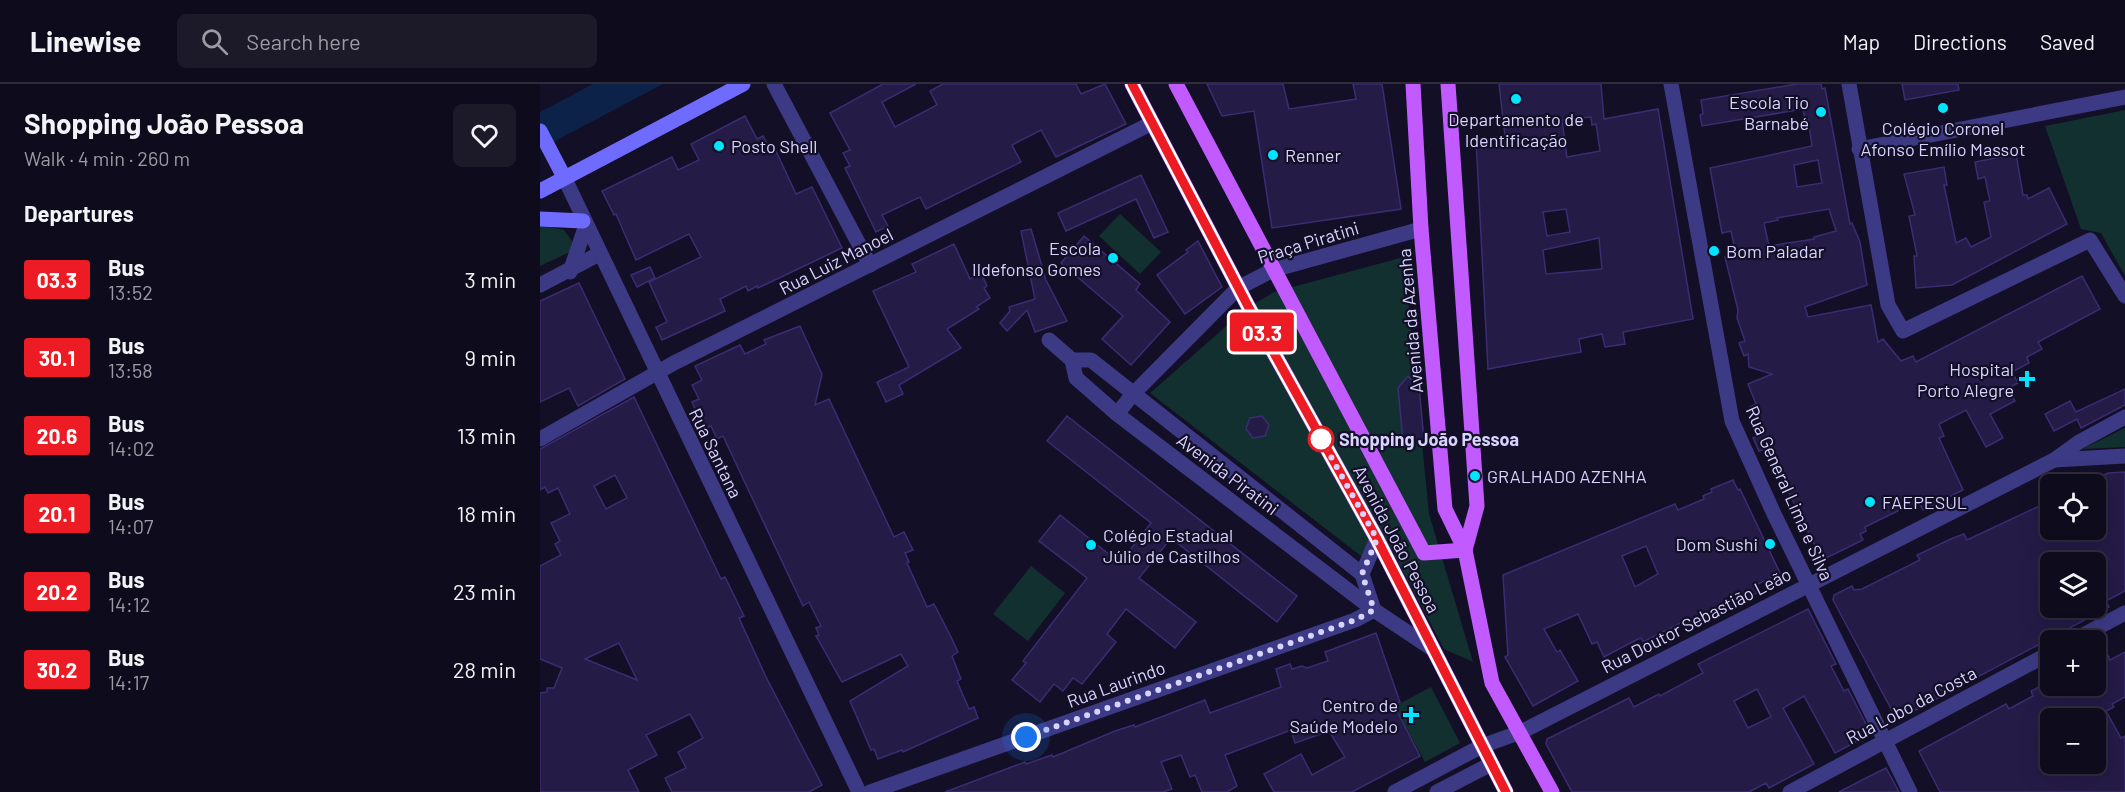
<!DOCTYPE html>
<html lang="en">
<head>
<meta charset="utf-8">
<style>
	body { margin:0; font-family:Barlow,sans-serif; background:#1c1929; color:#f1f3f6; height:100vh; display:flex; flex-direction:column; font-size:22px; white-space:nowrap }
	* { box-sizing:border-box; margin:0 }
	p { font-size:20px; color:#9b9ba3 }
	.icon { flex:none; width:33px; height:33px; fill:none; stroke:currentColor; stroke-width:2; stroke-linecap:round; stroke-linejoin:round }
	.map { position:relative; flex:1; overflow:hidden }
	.panel { display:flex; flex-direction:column; background:#0e0b1c; width:540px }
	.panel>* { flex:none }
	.badge { padding:0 12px; border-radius:4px; font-size:21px; line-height:39px }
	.tools { position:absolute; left:1500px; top:390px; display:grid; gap:12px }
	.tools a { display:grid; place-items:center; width:66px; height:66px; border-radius:9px; background:#0e0b1c; box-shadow:0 6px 24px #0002,0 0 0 2px #2e2b3b; font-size:30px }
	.you { position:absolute; width:30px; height:30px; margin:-15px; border:4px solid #fff; border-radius:50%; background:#1a73e8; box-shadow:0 0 0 9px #1a73e833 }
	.map>.badge { position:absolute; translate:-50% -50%; box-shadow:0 0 0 3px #fff }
	h2 { padding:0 24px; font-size:22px; line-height:54px }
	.round { display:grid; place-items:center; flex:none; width:63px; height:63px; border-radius:9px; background:#1c1929 }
	.headline { display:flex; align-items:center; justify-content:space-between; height:102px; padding:0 24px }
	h1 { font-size:28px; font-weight:700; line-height:45px }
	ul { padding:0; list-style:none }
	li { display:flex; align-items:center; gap:18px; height:78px; padding:0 24px }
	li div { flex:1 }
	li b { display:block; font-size:22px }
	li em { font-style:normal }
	li .badge { min-width:66px; font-weight:700; text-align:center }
	header { display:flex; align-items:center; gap:36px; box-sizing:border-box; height:84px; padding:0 30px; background:#0e0b1c; border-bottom:2px solid #2e2b3b }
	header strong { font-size:28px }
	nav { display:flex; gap:33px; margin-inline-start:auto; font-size:21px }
	.search { width:420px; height:54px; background:#1c1929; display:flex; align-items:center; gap:15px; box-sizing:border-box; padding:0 21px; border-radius:9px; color:#9b9ba3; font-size:22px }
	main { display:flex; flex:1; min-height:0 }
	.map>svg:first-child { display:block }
	.green { fill:#12302f }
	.water { fill:#0c2248 }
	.building { fill:#241b47; stroke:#3b2d73; stroke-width:1.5; fill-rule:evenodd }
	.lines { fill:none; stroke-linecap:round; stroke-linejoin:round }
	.minor { stroke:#3d3a85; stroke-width:15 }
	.tertiary { stroke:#3d3a85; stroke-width:15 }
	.secondary { stroke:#6f6bff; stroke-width:15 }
	.primary { stroke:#c25bff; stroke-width:15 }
	.line-casing { stroke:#fff; stroke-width:14 }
	.line { stroke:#ed1c24; stroke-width:9 }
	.walk { stroke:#d9d4ff; stroke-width:6; stroke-dasharray:0 10.8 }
	.poi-dot { fill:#00e5ff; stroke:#130f26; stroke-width:2 }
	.stop-dot { fill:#fff; stroke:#ed1c24; stroke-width:3 }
	.labels { text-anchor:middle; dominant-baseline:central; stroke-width:4.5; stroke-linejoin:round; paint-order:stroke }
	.poi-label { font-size:18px; fill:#d9d4ff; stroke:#130f26; text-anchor:start }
	.street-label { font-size:18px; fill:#d9d4ff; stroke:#130f26 }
	.stop-label { font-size:18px; font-weight:bold; fill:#d9d4ff; stroke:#130f26; text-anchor:start }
</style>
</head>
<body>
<header>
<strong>Linewise</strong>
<div class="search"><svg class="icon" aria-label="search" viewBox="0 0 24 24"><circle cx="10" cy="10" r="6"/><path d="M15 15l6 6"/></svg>Search here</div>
<nav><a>Map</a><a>Directions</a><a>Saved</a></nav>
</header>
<main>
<section class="panel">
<div class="headline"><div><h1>Shopping João Pessoa</h1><p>Walk · 4 min · 260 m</p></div><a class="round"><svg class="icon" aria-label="heart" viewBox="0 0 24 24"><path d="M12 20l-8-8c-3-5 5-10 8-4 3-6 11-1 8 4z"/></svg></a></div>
<h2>Departures</h2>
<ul>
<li><span class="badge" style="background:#ed1c24;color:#fff">03.3</span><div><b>Bus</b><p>13:52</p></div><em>3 min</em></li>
<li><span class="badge" style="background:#ed1c24;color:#fff">30.1</span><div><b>Bus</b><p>13:58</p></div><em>9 min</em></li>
<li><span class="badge" style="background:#ed1c24;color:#fff">20.6</span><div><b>Bus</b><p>14:02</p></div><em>13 min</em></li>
<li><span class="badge" style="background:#ed1c24;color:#fff">20.1</span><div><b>Bus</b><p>14:07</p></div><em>18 min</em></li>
<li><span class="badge" style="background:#ed1c24;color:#fff">20.2</span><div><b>Bus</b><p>14:12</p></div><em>23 min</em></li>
<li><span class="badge" style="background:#ed1c24;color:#fff">30.2</span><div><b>Bus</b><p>14:17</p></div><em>28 min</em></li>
</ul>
</section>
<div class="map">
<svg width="1585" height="708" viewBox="0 0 1585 708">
	<rect width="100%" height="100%" fill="#130f26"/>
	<g class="green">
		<polygon points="1585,26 1585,192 1561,149 1541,145 1505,42"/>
		<polygon points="580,130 621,168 600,190 559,152"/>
		<polygon points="0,141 24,146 32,157 30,168 0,182"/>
		<polygon points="864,173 889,430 933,578 904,565 843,450 821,472 610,309 707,224 734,208"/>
		<polygon points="1585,344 1585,363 1542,365"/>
		<polygon points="491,482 525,509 488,557 453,530"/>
		<polygon points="891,603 920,659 885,678 855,622"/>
	</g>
	<polygon class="water" points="53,0 123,0 0,65 0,28"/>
	<g class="building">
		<polygon points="343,0 376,0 342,18 355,43 397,21 390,7 403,0 536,0 541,10 565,0 586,40 516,73 501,46 472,61 481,78 386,125 380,113 342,131 348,142 336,148 305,84 310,82 303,69 310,66 290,29"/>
		<polygon points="667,0 743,0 749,25 816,15 813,0 842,0 861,125 732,144 714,27 682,32"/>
		<path d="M959 0H1061L1064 35 1118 25 1153 235 1083 248 1085 260 1065 263 1062 250 1039 255 1041 268 948 285 936 56 965 52ZM1051 33 1052 41 1056 40 1060 67 1027 73 1022 36ZM1026 125 1030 148 1007 152 1003 128ZM1059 154 1062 185 1006 190 1003 166Z"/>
		<path d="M1257 0H1281L1282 5 1285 4 1310 140 1312 139 1320 158 1327 201 1265 223 1268 233 1331 221 1338 258 1343 255 1361 277 1373 272 1376 278 1542 192 1560 225 1498 258 1502 265 1487 273 1489 279 1472 288 1478 299 1468 304 1475 317 1450 330 1463 354 1446 363 1426 326 1399 340 1404 352 1399 354 1423 406 1383 426 1378 417 1325 443 1326 447 1320 450 1323 456 1282 476 1227 364 1219 367 1213 354 1220 351 1210 323 1216 320 1208 300 1232 290 1209 283 1208 270 1204 272 1199 259 1205 257 1197 234 1198 226 1185 173 1196 170 1191 147 1182 149 1170 84 1272 62 1268 35H1265L1263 25 1162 42 1160 31 1163 30 1161 16ZM1278 76 1282 99 1257 103 1254 81ZM1289 125 1296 147 1274 153V155L1229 162 1224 139 1238 136 1237 134Z"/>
		<polygon points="1362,0 1418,0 1419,6 1365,16"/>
		<polygon points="205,32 217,55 223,52 232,69 236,67 256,110 272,103 302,164 218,204 217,202 208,207 206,202 180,215 185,227 122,256 116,243 127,238 109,198 161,173 149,150 96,176 76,130 74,131 62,107 132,73 138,86 159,76 151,60"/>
		<polygon points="1476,70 1483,111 1487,111 1488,115 1509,104 1527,140 1412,201 1376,204 1374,172 1377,172 1369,132 1375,131 1364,90 1404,83 1407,101 1404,101 1416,159 1426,154 1431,163 1451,153 1444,118 1450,117 1445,93 1438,95 1435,78"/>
		<polygon points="601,91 628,148 614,154 596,115 526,147 518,129"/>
		<polygon points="491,145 506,196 527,237 495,248 487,226 467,247 460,239 470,227 469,223 495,215 481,147"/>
		<polygon points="544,152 600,200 596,206 630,238 591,281 562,255 583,232 521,179"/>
		<polygon points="658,157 682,203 645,230 617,191 648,168 646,166"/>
		<polygon points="414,160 430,195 441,189 447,202 444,204 450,214 436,223 439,225 407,245 421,264 359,301 363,310 346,318 337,298 369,283 333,207 376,188 372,180"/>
		<polygon points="110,183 115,194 97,203 91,191"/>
		<polygon points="39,199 85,295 38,322 29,304 0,318 0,217"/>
		<polygon points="260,242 282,290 275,321 289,315 354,453 364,448 373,466 365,469 369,478 367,479 387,523 394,520 411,553 418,568 412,572 421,595 417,597 429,625 434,623 438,634 363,668 362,666 338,675 334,665 331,666 310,617 368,582 361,570 302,598 276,552 279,551 276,544 281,542 269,518 263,522 183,352 177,355 171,342 164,345 152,318 159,315 152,301 162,296 155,282 200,261 205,270 226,260 224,256"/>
		<polygon points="868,292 879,303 884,356 863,357 858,304"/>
		<polygon points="1585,305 1585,321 1541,344 1537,335 1514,347 1505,330 1530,317 1536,328"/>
		<path d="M94 313 181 495 185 493 204 532 199 534 226 593 282 701 269 708H132L125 694 146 684 138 668 163 654 150 630 106 651 117 671 88 686 99 708H0V609L7 608V604H14L22 584 0 575V482L21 471 15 460 20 457 11 439 30 430 18 404 8 409 5 403 0 406V365ZM75 391 87 414 66 425 54 402ZM79 559 97 596 45 575Z"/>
		<polygon points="527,332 757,512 737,538 631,454 599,494 656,538 635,564 586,525 567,550 576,558 542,600 533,594 523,607 514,600 500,618 472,596 486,579 483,577 547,494 499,457 520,431 580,479 611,439 507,357"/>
		<polygon points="722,332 729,341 725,352 713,354 706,345 710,334"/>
		<path d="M1585 388V507L1566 517 1569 523 1357 636 1293 516 1294 511 1312 502 1314 506 1322 505 1380 476 1377 471 1413 454 1424 450 1427 456 1510 417V446H1556V395L1568 389ZM1510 478H1556V524H1510Z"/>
		<path d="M1193 396 1198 406 1200 405 1240 489 1214 502 1217 509 1148 543 1145 537 1103 558 1101 554 1096 556 1064 573 1057 558 1052 560 1038 530 1004 545 1017 568 1020 566 1038 597 993 622 965 573 968 571 963 491 1135 420 1138 426 1164 415 1163 412 1172 408 1171 405ZM1106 462 1118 490 1095 503 1082 472Z"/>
		<path d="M1268 525 1296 580 1291 582 1304 607 1308 605 1331 650 1295 669 1264 612 1243 624 1274 680 1229 704 1226 699 1209 708H1032L1006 660 1007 655 1089 614 1094 623 1119 610 1120 612 1163 589 1158 580ZM1217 605 1231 633 1208 644 1194 617Z"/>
		<polygon points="836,549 860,618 854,621 880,672 812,708 734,708 724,690 761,670 772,691 805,673 789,647 755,659 751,646 685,671 697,702 687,708 662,708 655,691 650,693 641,671 621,678 632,705 623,708 405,708 485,678 486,680 512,671 513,673 575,647 594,641 595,643 665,616 670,629 741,603 736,585 750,580 752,585 762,582 767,584 788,577 785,568"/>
		<path d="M1566 567 1570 576 1585 568V613L1572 620 1574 623 1566 627 1581 654 1585 652V708H1400L1379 667 1466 620 1469 625 1493 612 1491 607 1501 602H1556V572ZM1510 634H1556V680H1510Z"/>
		<polygon points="1346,684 1359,708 1299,708 1326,694"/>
	</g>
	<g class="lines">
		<g class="minor">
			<polyline points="234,0 330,181"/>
			<polyline points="1309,0 1348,221 1363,247 1550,156 1585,212"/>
			<polyline points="1319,65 1585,13"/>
			<polyline points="30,188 46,141"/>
			<polyline points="0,201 59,170"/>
			<polyline points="532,276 551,276 822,490"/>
			<polyline points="577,330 593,310 698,204 733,186 881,145"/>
			<polyline points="0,355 134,279 612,39"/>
			<polyline points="837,455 822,490 834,526 891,564"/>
			<polyline points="1534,556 1585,529"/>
			<polyline points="330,708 815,536 834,526 577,330 536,294 532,276 509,256"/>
			<polyline points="1250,708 1510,569"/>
		</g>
		<g class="tertiary">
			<polyline points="1131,0 1192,337 1234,430 1370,708"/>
			<polyline points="24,93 319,708"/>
			<polyline points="1514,376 1585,372"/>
			<polyline points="855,708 942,662 981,648 1514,376 1539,358 1585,333"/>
			<polyline points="897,708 951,680"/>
		</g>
		<g class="secondary">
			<polyline points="0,47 24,93"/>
			<polyline points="0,107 203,0"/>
			<polyline points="0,135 43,137"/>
		</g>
		<g class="primary">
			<polyline points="592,0 709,224 837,455 966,708"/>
			<polyline points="636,0 884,469 925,466"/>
			<polyline points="873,0 881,145 905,425 925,466 952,599 1012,708"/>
			<polyline points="908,0 937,422 925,466"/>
		</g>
	</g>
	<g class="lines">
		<defs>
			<polyline id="line" points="592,0 709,224 837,455 966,708"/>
		</defs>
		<use href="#line" class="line-casing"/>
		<use href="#line" class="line"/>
		<polyline class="walk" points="486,653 815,536 834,526 822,490 837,455 781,355"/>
	</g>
	<g class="poi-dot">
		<circle cx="976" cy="15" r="6"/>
		<circle cx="1403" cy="24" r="6"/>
		<circle cx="1281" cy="28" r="6"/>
		<circle cx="179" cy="62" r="6"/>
		<circle cx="733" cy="71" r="6"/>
		<circle cx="1174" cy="167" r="6"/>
		<circle cx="573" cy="174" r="6"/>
		<path d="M1484 286h6v6h6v6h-6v6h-6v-6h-6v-6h6z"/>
		<circle cx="935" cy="392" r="6"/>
		<circle cx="1330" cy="418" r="6"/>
		<circle cx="1230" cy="460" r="6"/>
		<circle cx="551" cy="461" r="6"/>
		<path d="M868 622h6v6h6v6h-6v6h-6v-6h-6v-6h6z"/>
	</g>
	<circle class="stop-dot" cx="781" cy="355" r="12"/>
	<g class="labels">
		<g class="poi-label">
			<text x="1269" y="18" text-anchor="end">Escola Tio<tspan x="1269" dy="21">Barnabé</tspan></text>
			<text x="976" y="35" text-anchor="middle">Departamento de<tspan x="976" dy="21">Identificação</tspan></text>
			<text x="1403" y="44" text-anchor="middle">Colégio Coronel<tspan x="1403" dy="21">Afonso Emílio Massot</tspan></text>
			<text x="191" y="62">Posto Shell</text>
			<text x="745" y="71">Renner</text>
			<text x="561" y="164" text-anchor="end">Escola<tspan x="561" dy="21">Ildefonso Gomes</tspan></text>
			<text x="1186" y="167">Bom Paladar</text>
			<text x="1474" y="285" text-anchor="end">Hospital<tspan x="1474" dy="21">Porto Alegre</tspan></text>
			<text x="947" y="392">GRALHADO AZENHA</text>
			<text x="1342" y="418">FAEPESUL</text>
			<text x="563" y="451">Colégio Estadual<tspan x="563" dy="21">Júlio de Castilhos</tspan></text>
			<text x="1218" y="460" text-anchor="end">Dom Sushi</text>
			<text x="858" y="621" text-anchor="end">Centro de<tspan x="858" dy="21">Saúde Modelo</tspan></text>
		</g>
		<g class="street-label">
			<text transform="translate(768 158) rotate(-17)">Praça Piratini</text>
			<text transform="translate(296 177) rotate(-27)">Rua Luiz Manoel</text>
			<text transform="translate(870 237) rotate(-95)">Avenida da Azenha</text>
			<text transform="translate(176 369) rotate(64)">Rua Santana</text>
			<text transform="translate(688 390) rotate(37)">Avenida Piratini</text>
			<text transform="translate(1250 409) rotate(66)">Rua General Lima e Silva</text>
			<text transform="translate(857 455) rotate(62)">Avenida João Pessoa</text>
			<text transform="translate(1156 536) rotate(-27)">Rua Doutor Sebastião Leão</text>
			<text transform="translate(576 600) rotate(-20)">Rua Laurindo</text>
			<text transform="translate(1371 621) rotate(-28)">Rua Lobo da Costa</text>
		</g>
		<g class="stop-label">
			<text x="799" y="355">Shopping João Pessoa</text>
		</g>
	</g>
</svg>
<div class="tools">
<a><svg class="icon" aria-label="locate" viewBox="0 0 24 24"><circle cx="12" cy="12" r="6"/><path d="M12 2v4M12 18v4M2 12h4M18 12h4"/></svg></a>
<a><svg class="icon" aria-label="layers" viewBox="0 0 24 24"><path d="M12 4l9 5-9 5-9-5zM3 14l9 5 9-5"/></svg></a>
<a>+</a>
<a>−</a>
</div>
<div class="you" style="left:486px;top:653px"></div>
<b class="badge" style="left:722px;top:248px;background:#ed1c24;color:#fff">03.3</b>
</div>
</main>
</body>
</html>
